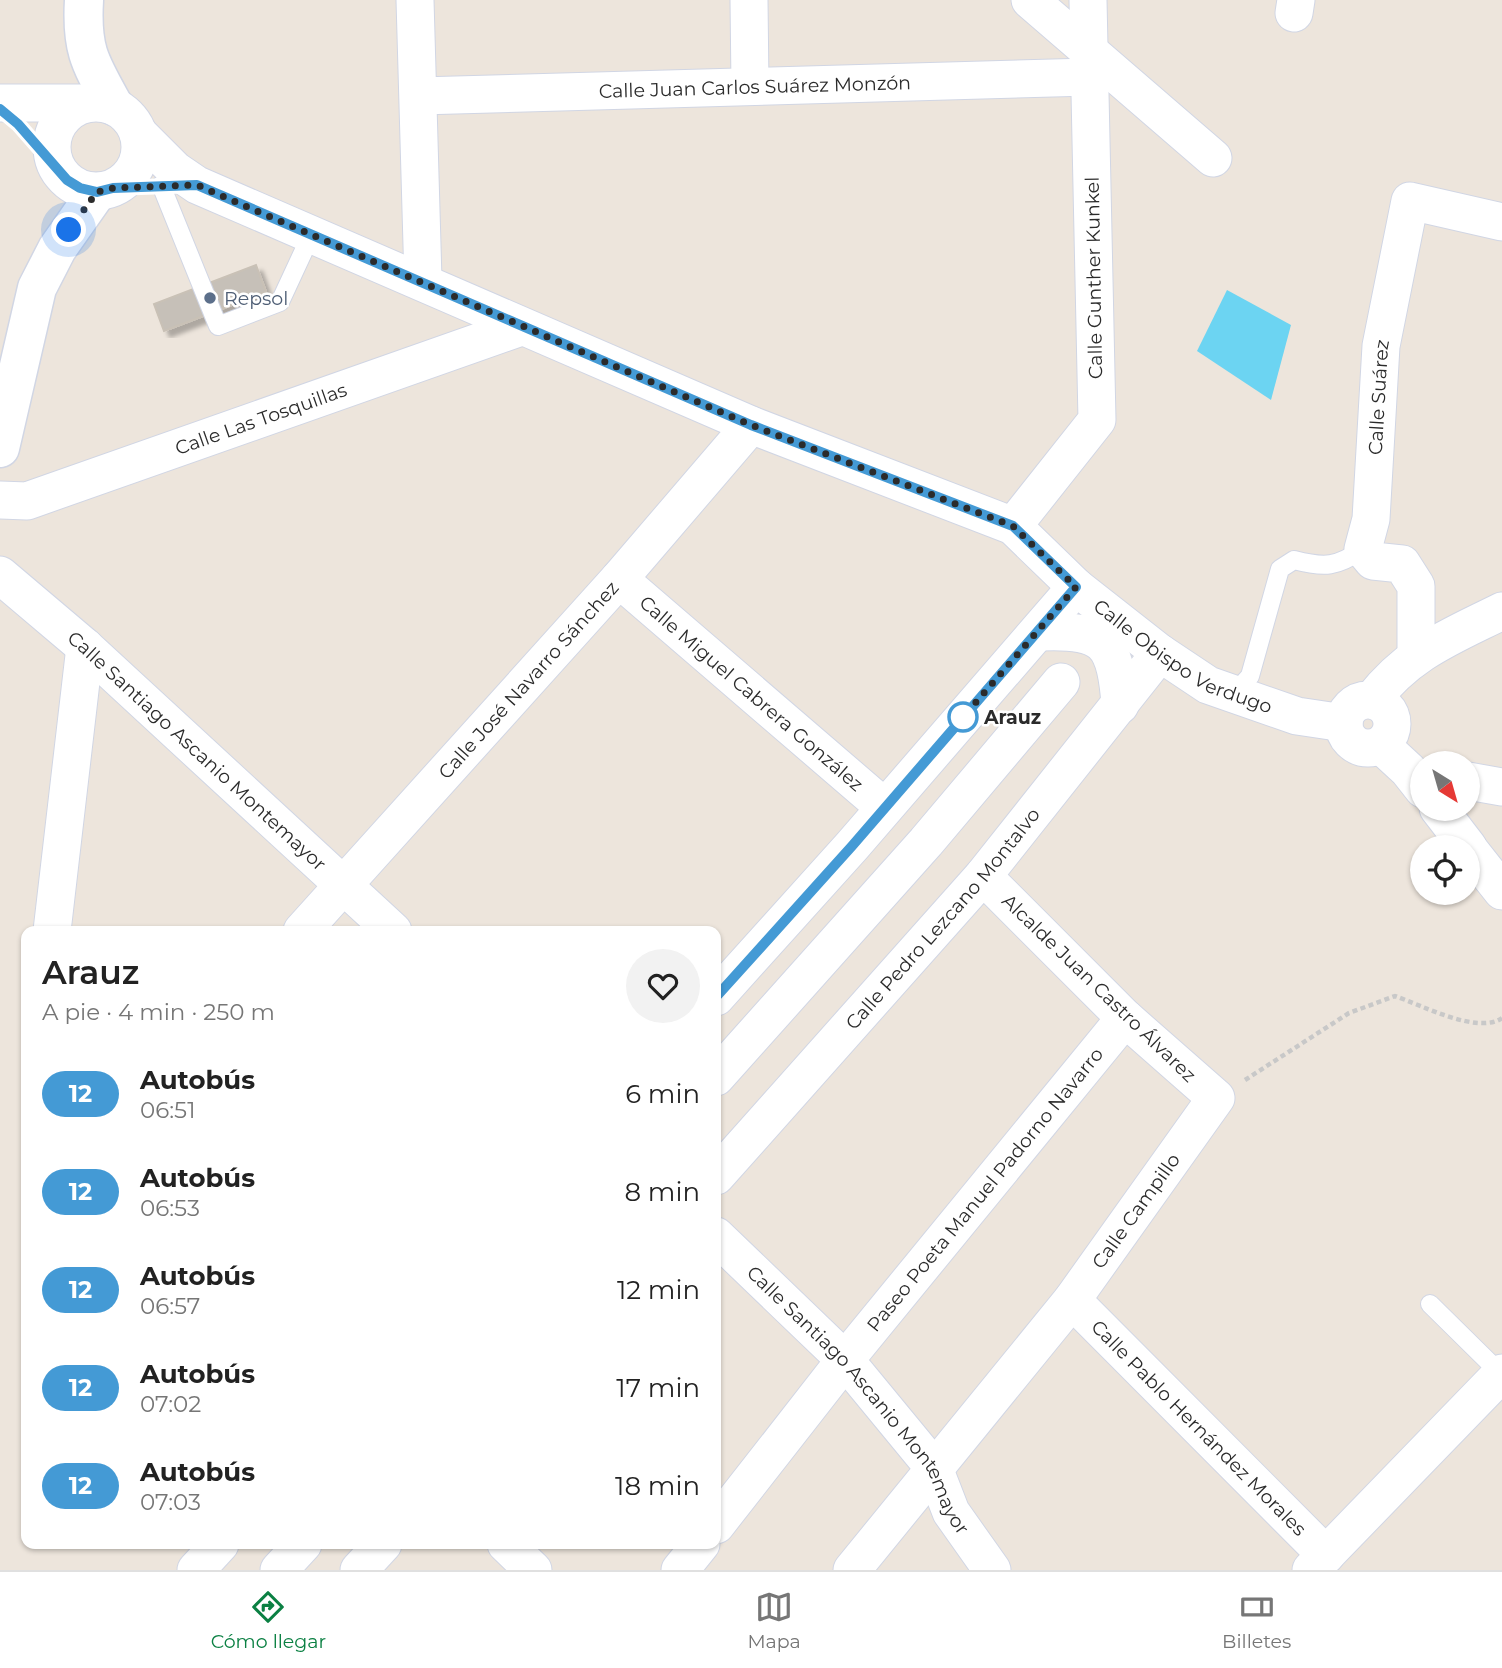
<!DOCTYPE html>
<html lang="es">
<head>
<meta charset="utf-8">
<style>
	body { margin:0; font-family:Montserrat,sans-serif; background:#f2f2f2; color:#222; height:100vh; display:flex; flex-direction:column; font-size:26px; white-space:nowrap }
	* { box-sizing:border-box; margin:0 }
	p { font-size:23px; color:#767676 }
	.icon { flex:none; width:38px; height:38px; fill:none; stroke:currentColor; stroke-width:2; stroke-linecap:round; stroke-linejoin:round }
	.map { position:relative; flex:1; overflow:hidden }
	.details { position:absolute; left:21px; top:926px; width:700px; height:623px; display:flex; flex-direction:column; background:#fff; border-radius:14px; box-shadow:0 2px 5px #0004 }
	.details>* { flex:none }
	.badge { padding:0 14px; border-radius:23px; font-size:24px; line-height:46px }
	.needle { width:46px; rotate:143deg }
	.buttons { position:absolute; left:1410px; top:751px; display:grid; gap:14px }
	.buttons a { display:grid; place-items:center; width:70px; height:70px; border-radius:50%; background:#fff; box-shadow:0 2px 5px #0004; font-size:35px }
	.you { position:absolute; width:35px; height:35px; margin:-18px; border:5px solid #fff; border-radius:50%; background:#1a73e8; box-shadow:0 0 0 10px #1a73e833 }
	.map>.badge { position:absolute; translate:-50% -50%; box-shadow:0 0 0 4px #fff }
	.round { display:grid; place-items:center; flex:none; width:74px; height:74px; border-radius:37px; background:#f2f2f2 }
	.overview { display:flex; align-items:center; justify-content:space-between; height:119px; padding:0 21px }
	h1 { font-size:33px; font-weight:600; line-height:52px }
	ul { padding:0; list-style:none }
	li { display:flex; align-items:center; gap:21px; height:98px; padding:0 21px }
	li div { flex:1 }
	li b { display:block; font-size:26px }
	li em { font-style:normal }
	li .badge { min-width:77px; font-weight:700; text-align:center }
	.tabs { display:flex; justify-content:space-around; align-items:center; height:98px; border-top:2px solid #e0e0e0; background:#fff; font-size:19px; color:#767676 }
	.tabs a { display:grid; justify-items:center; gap:4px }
	.tabs .selected { color:#0b8043 }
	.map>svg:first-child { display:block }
	.water { fill:#6cd4f2 }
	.building { fill:#c6c0b8; stroke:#c9c1b6; stroke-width:2; filter:url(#shadow) }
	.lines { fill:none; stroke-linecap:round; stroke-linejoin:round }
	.lane-casing { stroke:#d1d6e4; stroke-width:20 }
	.street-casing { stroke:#d1d6e4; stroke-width:39 }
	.secondary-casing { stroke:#d1d6e4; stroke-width:41 }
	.path { stroke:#c8c8c8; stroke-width:4.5; stroke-dasharray:5 3.5; stroke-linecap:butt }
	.lane { stroke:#fff; stroke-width:18 }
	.street { stroke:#fff; stroke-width:37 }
	.secondary { stroke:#fff; stroke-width:38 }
	.line-casing { stroke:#fff; stroke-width:16 }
	.line { stroke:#449ad5; stroke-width:10 }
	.walk { stroke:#2b2b2b; stroke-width:7; stroke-dasharray:0 12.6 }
	.service-dot { fill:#5c6f8a; stroke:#fff; stroke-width:2.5 }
	.stop-dot { fill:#fff; stroke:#449ad5; stroke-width:3.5 }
	.labels { text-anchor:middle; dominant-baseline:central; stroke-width:5; stroke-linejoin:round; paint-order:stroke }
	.street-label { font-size:19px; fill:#2b2b2b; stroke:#fff }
	.service-label { font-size:19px; fill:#4e5e75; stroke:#fff; text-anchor:start }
	.stop-label { font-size:19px; font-weight:bold; fill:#2b2b2b; stroke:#fff; text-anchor:start }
</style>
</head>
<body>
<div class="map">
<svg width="1502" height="1570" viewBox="0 0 1502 1570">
	<defs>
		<filter id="shadow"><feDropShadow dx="6" dy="6" stdDeviation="2" flood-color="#0004"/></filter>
	</defs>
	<rect width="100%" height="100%" fill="#ede5dc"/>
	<polygon class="water" points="1227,290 1291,325 1271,400 1197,351"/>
	<polygon class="building" points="256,265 266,292 164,331 154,304"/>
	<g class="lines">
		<defs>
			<g id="lane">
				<polyline points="161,185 218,326 280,302 312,233"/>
				<path d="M1233 695 1250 676 1280 569 1294 560C1325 568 1337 567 1363 549"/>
				<polyline points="1430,1304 1501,1374"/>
			</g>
			<g id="street">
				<polyline points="415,0 423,280"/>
				<polyline points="749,0 750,85"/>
				<polyline points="1030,0 1213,158"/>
				<polyline points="1294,13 1296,0"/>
				<path id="s1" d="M419 96 1090 77"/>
				<circle cx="96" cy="147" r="44"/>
				<polyline points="0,103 89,103"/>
				<path id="s2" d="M138 133 175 170 197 185 751 425 1013 526 1076 587 1160 653 1208 685 1297 716 1344 723"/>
				<path id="s3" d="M0 500 27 501 521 327"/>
				<polyline points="1013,526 1097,420 1088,0"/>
				<path id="s4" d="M0 575 85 647 393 931"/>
				<path id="s5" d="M619 579 884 807"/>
				<path d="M1040 632C1104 629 1116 642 1120 705"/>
				<path id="s6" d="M1416 654V586L1402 564 1373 561 1363 549 1371 519 1381 346 1410 201 1502 222"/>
				<circle cx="1368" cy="724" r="24"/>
				<path d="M1372 700C1409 652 1450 637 1502 611"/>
				<polyline points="1381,745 1408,770 1423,789"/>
				<polyline points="1468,781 1502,787"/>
				<polyline points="1438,808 1468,847"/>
				<polyline points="1468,848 1502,891"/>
				<polyline points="52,931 85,647"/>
				<path id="s7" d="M302 931 619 579 751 425"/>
				<polyline points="716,997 852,846 1076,587"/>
				<polyline points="716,1077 926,842 1061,682"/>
				<path id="s8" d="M716 1176 983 876 1160 653"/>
				<path id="s9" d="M716 1236 845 1360 934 1468 951 1512 992 1570"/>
				<path id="s10" d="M1072 1300 1326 1555"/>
				<path id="s11" d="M716 1525 845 1360 1125 1018"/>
				<polyline points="506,1544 533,1570"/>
				<polyline points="196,1570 220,1544"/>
				<polyline points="279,1570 303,1544"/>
				<polyline points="359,1570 383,1544"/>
				<polyline points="680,1570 701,1544"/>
				<path id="s12" d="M852 1570 1072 1300 1216 1098 1125 1018 983 876"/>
				<polyline points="1311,1570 1502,1373"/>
			</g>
			<g id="secondary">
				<path d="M84 0C81 50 90 63 114 106"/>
				<polyline points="0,448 37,288 57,249 97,192"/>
			</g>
		</defs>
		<use href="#lane" class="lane-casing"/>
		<use href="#street" class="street-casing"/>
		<use href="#secondary" class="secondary-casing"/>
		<path class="path" d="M1245 1080 1349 1013 1395 996C1421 1005 1478 1035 1502 1018"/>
		<use href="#lane" class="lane"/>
		<use href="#street" class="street"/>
		<use href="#secondary" class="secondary"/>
	</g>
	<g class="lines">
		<defs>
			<polyline id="line" points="0,109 18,124 67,180 80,188 97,192 113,188 197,185 751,425 1013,526 1076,587 852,846 716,997"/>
		</defs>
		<use href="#line" class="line-casing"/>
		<use href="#line" class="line"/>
		<polyline class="walk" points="69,230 97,192 113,188 197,185 751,425 1013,526 1076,587 963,717"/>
	</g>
	<circle class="service-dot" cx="210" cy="298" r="7"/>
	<circle class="stop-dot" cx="963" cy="717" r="14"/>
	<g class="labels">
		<g class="street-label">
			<text stroke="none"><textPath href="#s1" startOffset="336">Calle Juan Carlos Suárez Monzón</textPath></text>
			<text transform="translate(1094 278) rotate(-91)">Calle Gunther Kunkel</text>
			<text stroke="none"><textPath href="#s6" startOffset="292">Calle Suárez</textPath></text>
			<text stroke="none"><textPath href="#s3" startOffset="275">Calle Las Tosquillas</textPath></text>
			<text stroke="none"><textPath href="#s2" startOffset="1180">Calle Obispo Verdugo</textPath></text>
			<text stroke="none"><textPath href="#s7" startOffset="338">Calle José Navarro Sánchez</textPath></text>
			<text stroke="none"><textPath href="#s5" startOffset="175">Calle Miguel Cabrera González</textPath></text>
			<text stroke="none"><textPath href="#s4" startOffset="264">Calle Santiago Ascanio Montemayor</textPath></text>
			<text stroke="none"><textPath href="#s8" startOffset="343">Calle Pedro Lezcano Montalvo</textPath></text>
			<text transform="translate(1099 988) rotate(44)">Alcalde Juan Castro Álvarez</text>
			<text stroke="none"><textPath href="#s11" startOffset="430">Paseo Poeta Manuel Padorno Navarro</textPath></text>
			<text stroke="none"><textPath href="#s12" startOffset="458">Calle Campillo</textPath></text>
			<text stroke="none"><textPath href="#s9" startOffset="219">Calle Santiago Ascanio Montemayor</textPath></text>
			<text stroke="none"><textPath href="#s10" startOffset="180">Calle Pablo Hernández Morales</textPath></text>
		</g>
		<g class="service-label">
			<text x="224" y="298">Repsol</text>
		</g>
		<g class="stop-label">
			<text x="984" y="717">Arauz</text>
		</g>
	</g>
</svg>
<div class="buttons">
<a><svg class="needle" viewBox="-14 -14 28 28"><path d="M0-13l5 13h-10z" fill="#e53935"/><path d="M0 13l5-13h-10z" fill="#767676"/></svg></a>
<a><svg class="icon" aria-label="locate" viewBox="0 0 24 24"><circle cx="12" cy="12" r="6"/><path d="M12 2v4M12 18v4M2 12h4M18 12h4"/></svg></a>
</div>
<div class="you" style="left:69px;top:230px"></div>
<section class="details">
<div class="overview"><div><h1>Arauz</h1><p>A pie · 4 min · 250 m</p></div><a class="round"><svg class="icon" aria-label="heart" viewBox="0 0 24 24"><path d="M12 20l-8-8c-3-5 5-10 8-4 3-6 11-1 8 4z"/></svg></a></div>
<ul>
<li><span class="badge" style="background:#449ad5;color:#fff">12</span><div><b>Autobús</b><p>06:51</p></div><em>6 min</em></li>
<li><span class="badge" style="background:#449ad5;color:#fff">12</span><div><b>Autobús</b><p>06:53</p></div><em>8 min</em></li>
<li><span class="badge" style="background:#449ad5;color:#fff">12</span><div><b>Autobús</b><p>06:57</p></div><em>12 min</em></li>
<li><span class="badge" style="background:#449ad5;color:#fff">12</span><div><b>Autobús</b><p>07:02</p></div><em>17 min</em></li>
<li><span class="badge" style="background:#449ad5;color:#fff">12</span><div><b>Autobús</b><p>07:03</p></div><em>18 min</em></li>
</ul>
</section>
</div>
<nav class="tabs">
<a class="selected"><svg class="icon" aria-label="directions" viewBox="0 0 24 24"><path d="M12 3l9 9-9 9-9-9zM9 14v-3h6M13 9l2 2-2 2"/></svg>Cómo llegar</a>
<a><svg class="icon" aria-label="map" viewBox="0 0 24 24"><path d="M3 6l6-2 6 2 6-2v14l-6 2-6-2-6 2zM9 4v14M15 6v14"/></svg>Mapa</a>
<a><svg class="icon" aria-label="tickets" viewBox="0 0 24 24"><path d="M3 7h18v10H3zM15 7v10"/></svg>Billetes</a>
</nav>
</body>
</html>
